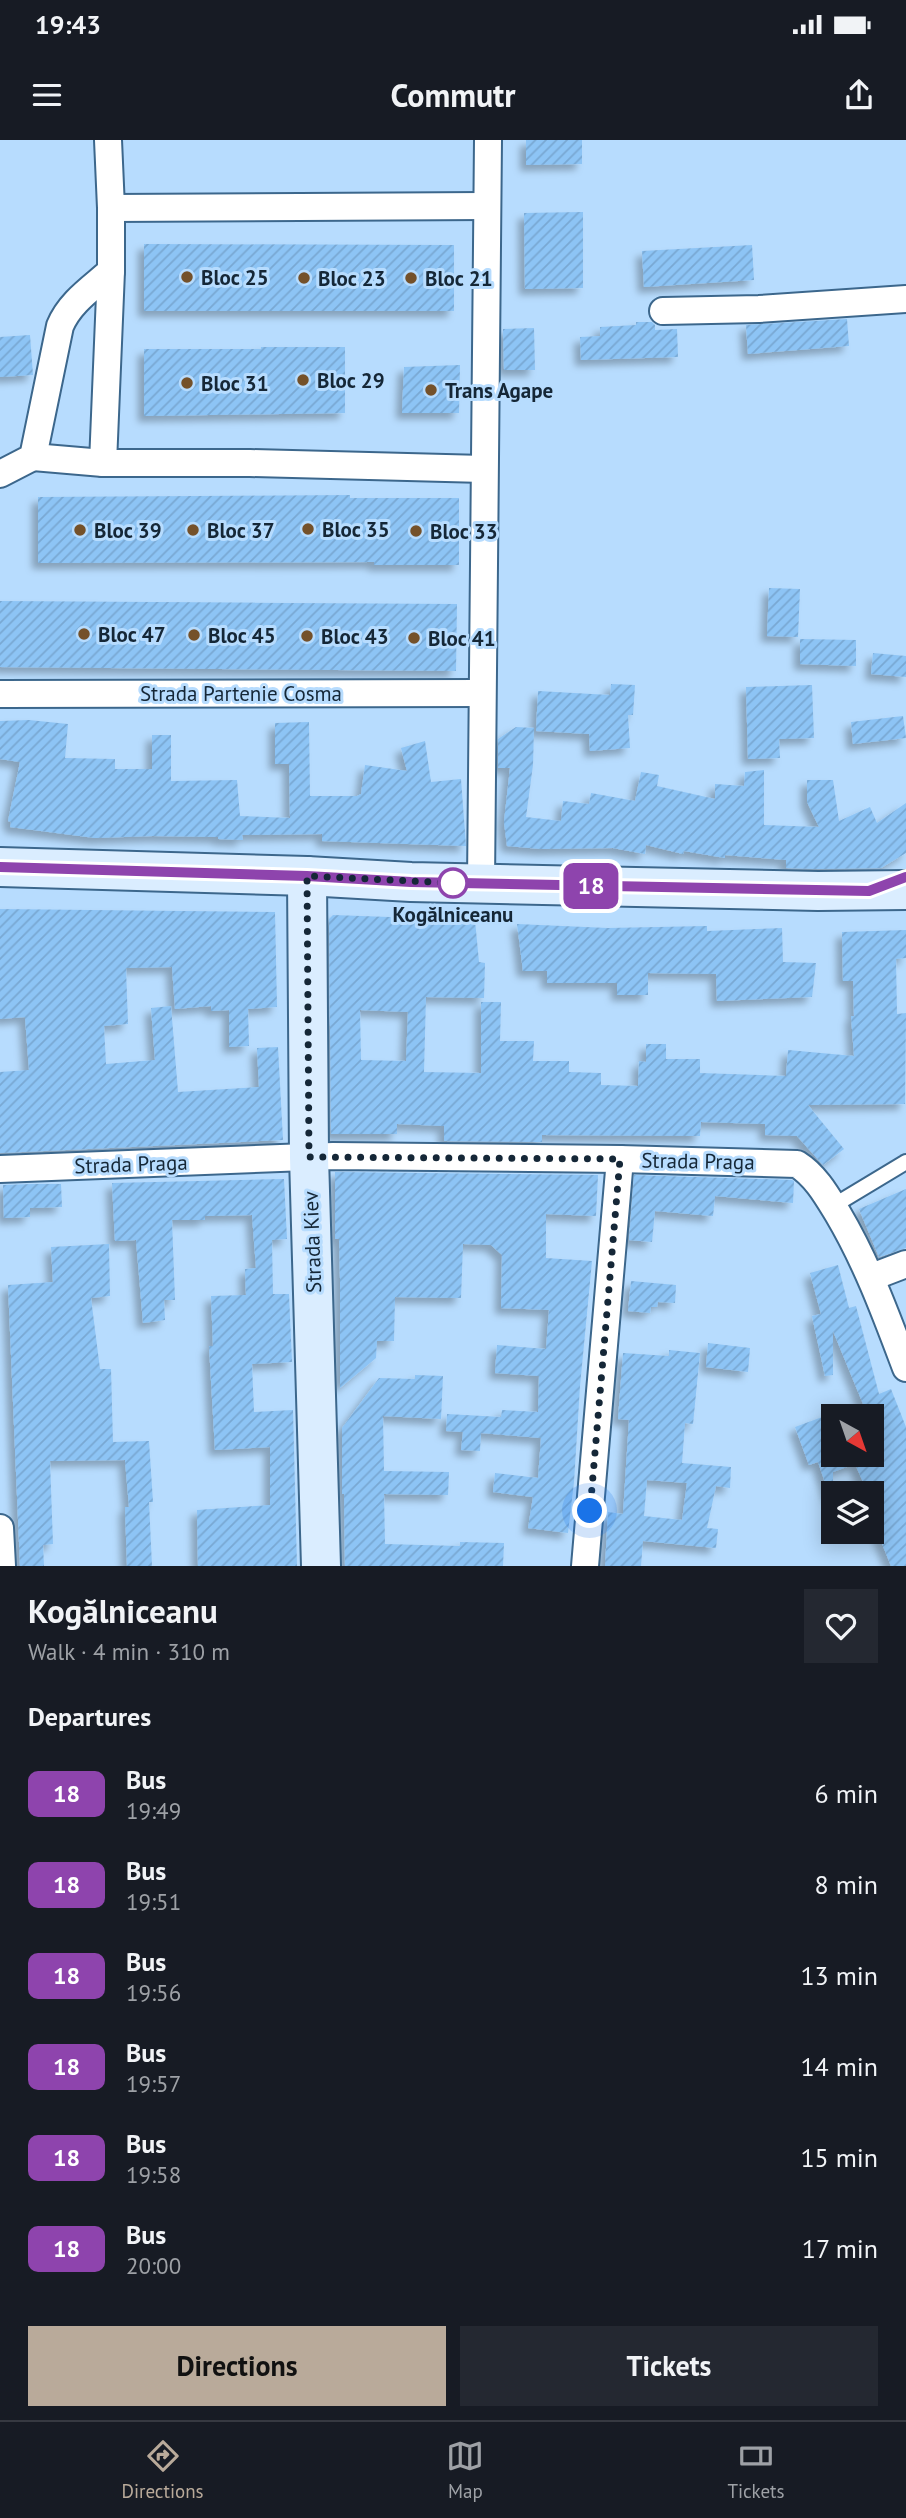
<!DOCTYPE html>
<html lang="en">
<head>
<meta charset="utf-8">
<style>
	body { margin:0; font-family:"PT Sans",sans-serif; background:#242831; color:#f1f3f6; height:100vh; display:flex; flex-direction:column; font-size:26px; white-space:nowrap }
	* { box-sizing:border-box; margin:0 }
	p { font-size:23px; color:#9ea1a6 }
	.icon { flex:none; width:38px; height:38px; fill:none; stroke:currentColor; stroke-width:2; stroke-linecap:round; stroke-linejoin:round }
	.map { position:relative; height:1426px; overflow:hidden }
	.details { display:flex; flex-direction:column; background:#171b24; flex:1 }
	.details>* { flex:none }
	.badge { padding:0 14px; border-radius:10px; font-size:24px; line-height:46px }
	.needle { width:46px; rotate:140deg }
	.buttons { position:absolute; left:821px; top:1264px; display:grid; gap:14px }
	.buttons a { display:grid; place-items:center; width:63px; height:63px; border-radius:0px; background:#171b24; box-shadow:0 4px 18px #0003; font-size:35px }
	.you { position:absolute; width:35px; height:35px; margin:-18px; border:5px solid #fff; border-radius:50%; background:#1a73e8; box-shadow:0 0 0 10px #1a73e833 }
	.map>.badge { position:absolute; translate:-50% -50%; box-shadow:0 0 0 4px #fff }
	h2 { padding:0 28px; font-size:26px; line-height:63px }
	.round { display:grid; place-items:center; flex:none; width:74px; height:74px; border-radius:0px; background:#242831 }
	.summary { display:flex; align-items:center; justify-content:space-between; height:119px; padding:0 28px }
	h1 { font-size:33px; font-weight:700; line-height:52px }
	.cta { display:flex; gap:14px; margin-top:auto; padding:14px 28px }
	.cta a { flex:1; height:80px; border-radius:0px; background:#b9aa9a; color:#111; font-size:28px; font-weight:700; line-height:80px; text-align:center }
	.cta a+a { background:#242831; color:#f1f3f6 }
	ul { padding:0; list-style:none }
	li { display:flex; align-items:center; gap:21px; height:91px; padding:0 28px }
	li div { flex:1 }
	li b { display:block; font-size:26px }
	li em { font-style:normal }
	li .badge { min-width:77px; font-weight:700; text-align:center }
	.status { display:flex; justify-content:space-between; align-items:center; height:49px; padding:0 35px; background:#171b24; direction:ltr }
	.status svg { height:19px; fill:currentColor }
	header { display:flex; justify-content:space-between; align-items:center; height:91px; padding:0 28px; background:#171b24; font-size:32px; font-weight:700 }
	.menu { display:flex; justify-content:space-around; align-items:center; height:98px; border-top:2px solid #363941; background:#171b24; font-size:19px; color:#9ea1a6 }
	.menu a { display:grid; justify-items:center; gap:4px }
	.menu .on { color:#b9aa9a }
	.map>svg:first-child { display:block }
	.building { fill:url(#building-hatch); fill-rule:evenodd; filter:url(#shadow) }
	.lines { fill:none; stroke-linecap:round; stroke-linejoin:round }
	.lane-casing { stroke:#3c678c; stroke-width:18 }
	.street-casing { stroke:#3c678c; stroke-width:30 }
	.secondary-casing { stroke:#3c678c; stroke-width:42 }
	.lane { stroke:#fff; stroke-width:14 }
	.street { stroke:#fff; stroke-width:26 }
	.secondary { stroke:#daedff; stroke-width:38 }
	.line-casing { stroke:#fff; stroke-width:16 }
	.line { stroke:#8e44ad; stroke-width:10 }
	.walk { stroke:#152737; stroke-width:7; stroke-dasharray:0 12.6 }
	.poi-dot { fill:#74512a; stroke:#b7dcfe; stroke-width:2.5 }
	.stop-dot { fill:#fff; stroke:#8e44ad; stroke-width:3.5 }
	.labels { text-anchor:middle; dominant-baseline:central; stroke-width:6; stroke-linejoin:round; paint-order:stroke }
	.poi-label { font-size:21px; font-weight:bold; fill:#152737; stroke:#b7dcfe; text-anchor:start }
	.street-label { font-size:21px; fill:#152737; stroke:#b7dcfe }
	.stop-label { font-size:21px; font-weight:bold; fill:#152737; stroke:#b7dcfe }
</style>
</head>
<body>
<div class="status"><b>19:43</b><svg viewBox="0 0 49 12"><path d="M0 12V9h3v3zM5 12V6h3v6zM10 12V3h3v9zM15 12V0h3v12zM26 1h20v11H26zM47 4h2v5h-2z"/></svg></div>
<header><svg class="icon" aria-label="menu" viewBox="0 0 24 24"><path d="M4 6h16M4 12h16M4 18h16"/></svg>Commutr<svg class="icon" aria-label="share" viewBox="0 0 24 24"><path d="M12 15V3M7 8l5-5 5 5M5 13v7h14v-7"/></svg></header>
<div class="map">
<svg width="906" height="1426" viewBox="0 0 906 1426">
	<defs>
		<pattern id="building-hatch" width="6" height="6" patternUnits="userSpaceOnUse" patternTransform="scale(1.75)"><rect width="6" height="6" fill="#8dc4f5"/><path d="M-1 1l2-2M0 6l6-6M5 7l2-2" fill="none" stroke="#79a8d3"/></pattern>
		<filter id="shadow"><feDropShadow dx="-6" dy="6" stdDeviation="3.5" flood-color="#0004"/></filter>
	</defs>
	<rect width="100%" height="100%" fill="#b7dcfe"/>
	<g class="building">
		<polygon points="526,0 582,0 582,24 526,25"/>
		<polygon points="583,72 583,148 525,149 524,73"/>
		<polygon points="144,104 454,105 454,171 144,171"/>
		<polygon points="752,105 754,140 644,147 642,111"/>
		<polygon points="847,179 849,206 748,214 746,185"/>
		<polygon points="636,182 652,182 655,185 655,190 677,189 678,217 581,220 580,197 600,196 600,187 636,185"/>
		<polygon points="534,188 535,230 504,230 503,189"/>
		<polygon points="30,195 33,235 0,237 0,197"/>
		<polygon points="261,207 345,207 345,273 144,276 144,209 261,209"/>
		<polygon points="460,225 459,273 402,273 404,227"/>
		<polygon points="350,355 350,358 459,358 459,425 374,425 374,422 38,423 38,357"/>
		<polygon points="769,448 800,449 798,497 767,496"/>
		<polygon points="0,461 457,464 456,531 0,527"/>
		<polygon points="800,499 856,500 856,526 800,524"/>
		<polygon points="873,513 906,516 906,537 871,534"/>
		<polygon points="611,544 635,545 633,575 628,575 630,608 590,611 589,594 536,591 538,551 610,555"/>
		<polygon points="812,545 814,598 779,599 780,618 748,619 746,547"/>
		<polygon points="903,576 906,598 853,604 851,582"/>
		<polygon points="29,580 68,584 65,618 115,619 115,629 152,629 152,595 171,595 171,641 237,640 240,676 290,678 289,624 275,624 275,583 309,582 310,656 357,656 361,654 365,625 407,631 401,608 425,601 431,642 461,639 466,706 322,701 322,694 242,695 243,700 218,699 218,697 153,696 95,698 10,687 11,682 8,681 20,622 0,619 0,581"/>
		<polygon points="516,587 534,588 533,625 526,677 561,681 563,661 589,664 591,653 635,661 641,632 659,635 657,646 715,659 715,644 744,646 745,632 764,630 764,685 819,687 807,662 807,640 833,640 839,681 870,667 877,683 906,663 906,713 881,728 818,729 786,728 786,720 725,715 725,718 684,711 683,714 646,705 645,714 613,708 541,709 507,706 504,682 510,628 498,628 498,599"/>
		<polygon points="0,769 275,772 277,867 248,869 249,906 229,907 229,870 211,871 211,866 175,869 172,827 126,828 128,884 104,886 106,924 155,920 151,868 171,866 178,952 259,947 257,908 278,907 283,1000 0,1013 0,932 29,930 25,877 0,879"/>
		<path d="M333 775 475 780 479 822 485 823 484 858 426 857 424 932 481 933V862H501L500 901H534L533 921H569V932L601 933V945L638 946 639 921 646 922V904H666V919H700V933L786 936 788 910 854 916 851 876H854L853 841H843L842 792 906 790V818L896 819 897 874 906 873 905 964 808 965 844 1009 823 1025 797 996 765 995V984L701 982 700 996 542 995V1002L444 1001V986L397 984V994H331L329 779ZM360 870 408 872 406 921 361 920Z"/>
		<polygon points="517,784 608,788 707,786 707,791 782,788 783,822 816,823 812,857 717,861 716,834 648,833 648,855 617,855 617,843 547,843 547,831 523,831"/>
		<polygon points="335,1032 598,1035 596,1076 546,1074 546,1118 592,1121 580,1246 574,1342 568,1393 528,1388 533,1357 493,1352 495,1333 538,1338 541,1298 481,1293 480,1311 461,1310 463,1292 446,1291 447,1274 501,1277 502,1270 538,1272 539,1236 495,1233 497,1205 546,1209 549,1170 501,1168 502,1115 491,1105 463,1104 461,1158 395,1157 394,1201 377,1201 376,1218 340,1248 340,1138 339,1099 335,1099"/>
		<polygon points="634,1035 792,1040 794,1041 793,1063 715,1056 713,1076 655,1071 652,1102 629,1100"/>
		<polygon points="284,1039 287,1099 272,1100 273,1154 289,1154 292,1222 252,1224 254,1272 293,1270 297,1426 198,1426 197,1370 270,1365 270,1307 215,1310 209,1206 213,1206 211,1156 246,1155 245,1129 256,1128 252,1075 205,1076 205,1080 172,1080 175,1160 164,1160 165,1180 143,1183 136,1100 115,1101 112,1043"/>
		<polygon points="33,1044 61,1044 62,1067 30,1068 30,1077 4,1078 3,1045"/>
		<polygon points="906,1049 906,1108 879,1117 859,1069"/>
		<polygon points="109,1104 110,1156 91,1158 100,1229 111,1229 113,1302 149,1301 153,1362 149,1362 152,1426 127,1426 125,1367 129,1367 125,1320 50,1321 53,1404 43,1405 44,1426 20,1426 8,1145 53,1142 51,1107"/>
		<polygon points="838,1125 849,1168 856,1166 879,1254 891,1249 906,1287 906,1426 891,1426 877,1391 872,1393 872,1353 868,1353 855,1324 833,1332 833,1357 830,1357 818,1322 809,1325 795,1287 833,1273 833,1314 872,1314 872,1276 868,1276 833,1191 833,1235 825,1236 812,1176 821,1174 810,1133"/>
		<polygon points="631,1141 676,1145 675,1163 658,1162 657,1167 651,1167 650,1173 628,1171"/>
		<polygon points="708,1203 750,1208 748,1232 706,1227"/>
		<path d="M669 1210 700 1213 693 1284 685 1283 682 1323 731 1327 730 1348 716 1346 707 1388 718 1389 716 1408 643 1401 641 1426H605L608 1372 623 1374 629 1280 618 1279 623 1213 669 1216ZM647 1340 687 1343 682 1380 644 1376Z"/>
		<polygon points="415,1235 443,1236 441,1279 383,1276 384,1331 449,1332 448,1355 384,1354 385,1404 460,1406 460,1402 504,1403 503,1426 345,1426 344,1354 342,1354 342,1288 379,1238 415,1239"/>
	</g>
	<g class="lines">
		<defs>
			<polyline id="lane" points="833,1066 906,1022"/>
			<g id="street">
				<polyline points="108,0 111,68 486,66"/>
				<polyline points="111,68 111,131 103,323 250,323 484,329"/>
				<polyline points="663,171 759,169 906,159"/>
				<polyline points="33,317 103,323"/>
				<path d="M0 334 33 317 60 186C70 162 92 148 111 131"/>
				<polyline points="0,554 482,553"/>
				<polyline points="481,743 488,0"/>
				<path d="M0 1029 333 1016 620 1019 797 1024C816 1036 827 1056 838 1074 867 1123 886 1175 906 1228"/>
				<polyline points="872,1137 906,1124"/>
				<polyline points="0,1388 2,1426"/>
				<polyline points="585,1426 620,1019"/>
			</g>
			<g id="secondary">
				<polyline points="0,727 307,736 411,742 818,751 906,750"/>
				<polyline points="307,736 309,1017 321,1426"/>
			</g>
		</defs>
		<use href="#lane" class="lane-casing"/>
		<use href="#street" class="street-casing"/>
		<use href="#secondary" class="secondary-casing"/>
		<use href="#lane" class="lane"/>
		<use href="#street" class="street"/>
		<use href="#secondary" class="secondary"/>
	</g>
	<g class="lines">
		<defs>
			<polyline id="line" points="0,727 307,736 411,742 869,751 906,737"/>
		</defs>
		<use href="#line" class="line-casing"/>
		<use href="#line" class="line"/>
		<polyline class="walk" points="453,743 307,736 309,1017 620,1019 590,1371"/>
	</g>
	<g class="poi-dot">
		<circle cx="187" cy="137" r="7"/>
		<circle cx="304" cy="138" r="7"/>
		<circle cx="411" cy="138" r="7"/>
		<circle cx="303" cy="240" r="7"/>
		<circle cx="187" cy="243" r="7"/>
		<circle cx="431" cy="250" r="7"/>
		<circle cx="308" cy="389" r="7"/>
		<circle cx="80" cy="390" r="7"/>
		<circle cx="193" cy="390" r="7"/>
		<circle cx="416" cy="391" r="7"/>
		<circle cx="84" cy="494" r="7"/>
		<circle cx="194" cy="495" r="7"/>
		<circle cx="307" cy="496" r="7"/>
		<circle cx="414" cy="498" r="7"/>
	</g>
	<circle class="stop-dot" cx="453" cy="743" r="14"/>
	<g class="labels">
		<g class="poi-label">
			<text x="201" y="137">Bloc 25</text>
			<text x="318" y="138">Bloc 23</text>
			<text x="425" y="138">Bloc 21</text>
			<text x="317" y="240">Bloc 29</text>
			<text x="201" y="243">Bloc 31</text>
			<text x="445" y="250">Trans Agape</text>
			<text x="322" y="389">Bloc 35</text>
			<text x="94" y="390">Bloc 39</text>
			<text x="207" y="390">Bloc 37</text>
			<text x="430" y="391">Bloc 33</text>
			<text x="98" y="494">Bloc 47</text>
			<text x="208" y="495">Bloc 45</text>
			<text x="321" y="496">Bloc 43</text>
			<text x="428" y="498">Bloc 41</text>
		</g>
		<g class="street-label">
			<text x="241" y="553">Strada Partenie Cosma</text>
			<text transform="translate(698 1021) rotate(1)">Strada Praga</text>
			<text transform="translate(131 1024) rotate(-2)">Strada Praga</text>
			<text transform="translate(312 1102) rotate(-92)">Strada Kiev</text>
		</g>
		<g class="stop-label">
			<text x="453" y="774">Kogălniceanu</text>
		</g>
	</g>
</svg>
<div class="buttons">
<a><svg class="needle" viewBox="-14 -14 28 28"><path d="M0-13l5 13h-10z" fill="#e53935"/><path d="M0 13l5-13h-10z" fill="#9ea1a6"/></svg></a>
<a><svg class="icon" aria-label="layers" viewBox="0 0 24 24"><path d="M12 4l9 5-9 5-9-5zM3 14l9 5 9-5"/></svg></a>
</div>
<div class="you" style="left:590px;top:1371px"></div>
<b class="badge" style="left:591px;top:746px;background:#8e44ad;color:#fff">18</b>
</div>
<section class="details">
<div class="summary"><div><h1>Kogălniceanu</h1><p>Walk · 4 min · 310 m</p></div><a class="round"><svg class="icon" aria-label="heart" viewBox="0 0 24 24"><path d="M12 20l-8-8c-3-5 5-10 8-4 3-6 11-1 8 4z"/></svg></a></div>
<h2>Departures</h2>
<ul>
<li><span class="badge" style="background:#8e44ad;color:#fff">18</span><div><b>Bus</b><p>19:49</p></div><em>6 min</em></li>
<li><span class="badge" style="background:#8e44ad;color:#fff">18</span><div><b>Bus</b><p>19:51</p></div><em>8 min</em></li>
<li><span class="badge" style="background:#8e44ad;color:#fff">18</span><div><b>Bus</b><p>19:56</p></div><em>13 min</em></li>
<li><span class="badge" style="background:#8e44ad;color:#fff">18</span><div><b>Bus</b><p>19:57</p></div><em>14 min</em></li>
<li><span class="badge" style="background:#8e44ad;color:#fff">18</span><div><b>Bus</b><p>19:58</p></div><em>15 min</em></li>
<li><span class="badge" style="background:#8e44ad;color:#fff">18</span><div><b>Bus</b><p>20:00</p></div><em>17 min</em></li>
</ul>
<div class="cta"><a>Directions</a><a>Tickets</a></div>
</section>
<nav class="menu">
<a class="on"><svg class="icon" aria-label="directions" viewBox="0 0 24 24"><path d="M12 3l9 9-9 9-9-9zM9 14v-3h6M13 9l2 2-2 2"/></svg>Directions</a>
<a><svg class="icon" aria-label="map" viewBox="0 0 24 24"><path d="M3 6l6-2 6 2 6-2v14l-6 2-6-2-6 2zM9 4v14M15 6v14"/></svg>Map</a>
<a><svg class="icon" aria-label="tickets" viewBox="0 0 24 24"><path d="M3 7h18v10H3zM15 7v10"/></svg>Tickets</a>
</nav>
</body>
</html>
